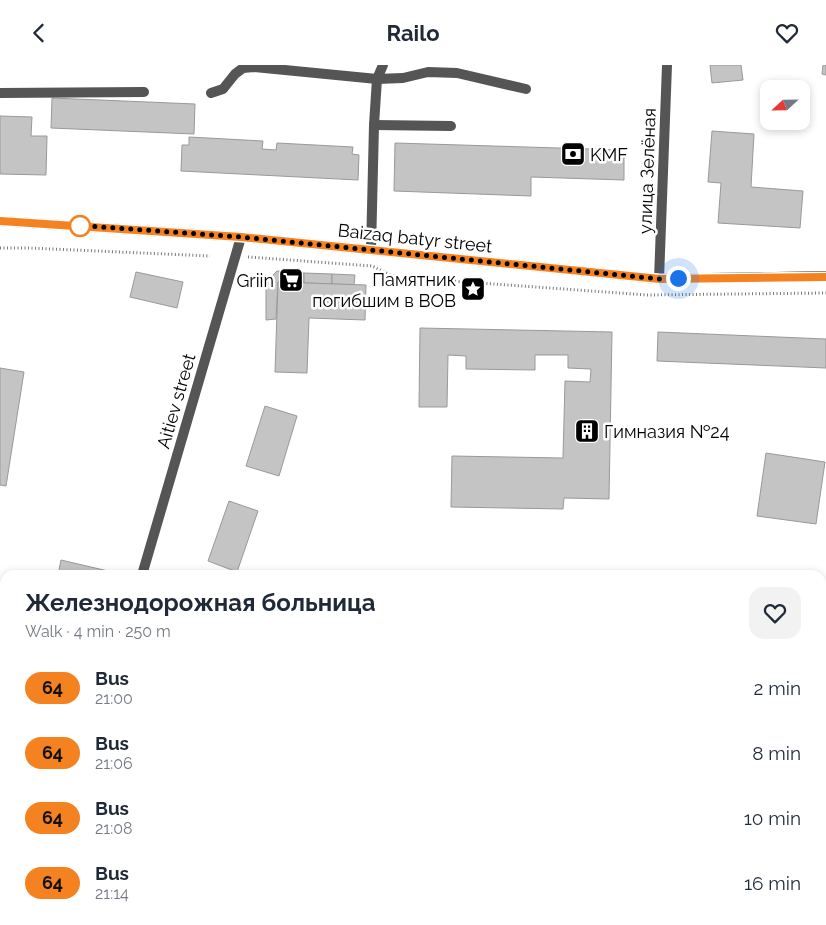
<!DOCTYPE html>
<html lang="en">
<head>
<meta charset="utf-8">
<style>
	body { margin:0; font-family:Raleway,sans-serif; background:#f2f2f3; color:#1f2937; height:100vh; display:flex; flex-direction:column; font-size:19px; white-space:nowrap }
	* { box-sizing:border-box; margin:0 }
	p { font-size:16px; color:#747a83 }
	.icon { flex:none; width:28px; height:28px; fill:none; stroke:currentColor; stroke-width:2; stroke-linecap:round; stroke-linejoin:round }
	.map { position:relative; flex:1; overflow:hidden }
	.details { position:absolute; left:0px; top:505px; width:826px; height:355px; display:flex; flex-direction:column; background:#fff; border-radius:15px 15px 0 0; box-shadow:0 2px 8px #0003 }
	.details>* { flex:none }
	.badge { padding:0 10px; border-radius:16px; font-size:18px; line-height:32px }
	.needle { width:32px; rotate:248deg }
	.buttons { position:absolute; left:760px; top:15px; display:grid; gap:10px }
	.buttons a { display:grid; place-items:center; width:50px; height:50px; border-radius:10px; background:#fff; box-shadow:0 2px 8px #0003; font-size:25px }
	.you { position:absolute; width:25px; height:25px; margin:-12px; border:4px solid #fff; border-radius:50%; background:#1a73e8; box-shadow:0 0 0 8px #1a73e833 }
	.map>.badge { position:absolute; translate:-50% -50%; box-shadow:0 0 0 2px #fff }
	.round { display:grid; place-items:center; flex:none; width:52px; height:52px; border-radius:15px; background:#f2f2f3 }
	.overview { display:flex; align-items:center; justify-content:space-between; height:85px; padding:0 25px }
	h1 { font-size:24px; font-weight:700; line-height:38px }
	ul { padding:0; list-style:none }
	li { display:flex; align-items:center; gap:15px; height:65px; padding:0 25px }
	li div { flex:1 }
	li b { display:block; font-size:19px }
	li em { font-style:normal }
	li .badge { min-width:55px; font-weight:700; text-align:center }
	header { display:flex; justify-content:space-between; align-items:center; height:65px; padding:0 25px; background:#fff; font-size:22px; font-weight:700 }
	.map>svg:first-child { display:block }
	.building { fill:#c4c4c4; stroke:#999 }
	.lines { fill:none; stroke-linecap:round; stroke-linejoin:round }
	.path { stroke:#777; stroke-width:3; stroke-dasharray:1 2.5; stroke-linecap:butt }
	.service { stroke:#555; stroke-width:10 }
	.minor { stroke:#555; stroke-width:10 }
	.tertiary { stroke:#555; stroke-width:10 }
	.secondary { stroke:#222; stroke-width:10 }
	.line-casing { stroke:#fff; stroke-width:11 }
	.line { stroke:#f58220; stroke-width:8 }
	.walk { stroke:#000; stroke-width:5; stroke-dasharray:0 9 }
	.stop-dot { fill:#fff; stroke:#f58220; stroke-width:2.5 }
	.labels { text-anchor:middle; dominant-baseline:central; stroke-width:5; stroke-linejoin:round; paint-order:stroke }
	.poi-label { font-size:18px; fill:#000; stroke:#fff; text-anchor:start }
	.street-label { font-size:18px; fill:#000; stroke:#fff }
</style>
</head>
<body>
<header><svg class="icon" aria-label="back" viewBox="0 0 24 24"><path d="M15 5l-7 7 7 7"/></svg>Railo<svg class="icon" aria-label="heart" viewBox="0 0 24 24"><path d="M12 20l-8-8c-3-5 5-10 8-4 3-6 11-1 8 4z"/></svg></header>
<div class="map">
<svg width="826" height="860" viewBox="0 0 826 860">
	<rect width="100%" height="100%" fill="#fff"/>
	<g class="building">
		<polygon points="710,0 741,0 743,15 712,18"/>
		<polygon points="823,0 826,0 826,10 822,9"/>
		<polygon points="52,33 195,39 194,69 51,63"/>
		<polygon points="0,51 32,52 31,71 47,71 46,110 0,109"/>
		<polygon points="712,66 754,69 751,122 803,126 800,163 718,158 721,118 708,117"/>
		<polygon points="189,72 263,76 262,84 276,85 277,78 353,82 352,89 359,90 358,115 181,106 182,80 189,80"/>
		<polygon points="395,78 624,85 624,115 531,112 531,131 394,126"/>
		<polygon points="277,206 304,208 304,218 278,217 276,254 266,255 266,217"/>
		<polygon points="136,207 183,217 177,243 130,232"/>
		<polygon points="304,208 332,209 332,219 304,218"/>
		<polygon points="332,209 355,210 354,220 332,219"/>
		<polygon points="278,217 366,220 365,255 309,253 307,308 275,307"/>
		<polygon points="420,263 612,267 609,434 564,433 563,444 451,442 452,391 563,393 565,316 590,317 591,304 568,303 568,290 535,290 535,305 466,304 466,291 448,290 447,342 419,342"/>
		<polygon points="658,267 826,274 826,303 657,296"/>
		<polygon points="0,303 24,307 6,421 0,420"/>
		<polygon points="265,341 297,351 279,411 246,401"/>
		<polygon points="766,388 825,397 816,459 757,451"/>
		<polygon points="229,436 258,446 237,507 208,496"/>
		<polygon points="61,495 108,506 107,510 58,510"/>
		<polygon points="5,614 5,722 0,722 0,642"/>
		<polygon points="826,822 826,850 821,849 821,836"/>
		<polygon points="290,855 318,855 316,860 293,860 289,858"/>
		<polygon points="328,855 344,855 349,856 348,860 327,860"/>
		<polygon points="508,855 533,855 530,860 505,860"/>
		<polygon points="549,855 572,855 570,860 548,860"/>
	</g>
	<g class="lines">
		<g class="path">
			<polyline points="0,183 29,183 210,191"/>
			<polyline points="248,192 372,201 395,212 647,230 826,228"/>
		</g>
		<g class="service">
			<polyline points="0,28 144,27"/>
			<polyline points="211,28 223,24 235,9 243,3 254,2 377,14 403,13 428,7 457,8 526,24"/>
			<polyline points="374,60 451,61"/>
		</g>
		<g class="minor">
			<polyline points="371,185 374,60 377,14 383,0"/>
			<polyline points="659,214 667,0"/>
			<polyline points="821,727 826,729"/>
			<polyline points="0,763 5,764"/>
			<polyline points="112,855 123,860"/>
			<polyline points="631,855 642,860"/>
			<polyline points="385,860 387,855"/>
		</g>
		<g class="tertiary">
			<polyline points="142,510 241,172"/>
			<polyline points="42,860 45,855"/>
		</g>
		<polyline class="secondary" points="0,156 241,172 659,214 826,211"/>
	</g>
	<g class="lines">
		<defs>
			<polyline id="line" points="0,156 241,172 660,214 826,212"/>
		</defs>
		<use href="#line" class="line-casing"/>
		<use href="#line" class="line"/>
		<polyline class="walk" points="80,161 74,160 241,172 660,214 678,213"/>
	</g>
	<defs>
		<symbol id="bank-square" viewBox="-11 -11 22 22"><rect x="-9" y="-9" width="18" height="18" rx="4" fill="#000" stroke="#fff"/><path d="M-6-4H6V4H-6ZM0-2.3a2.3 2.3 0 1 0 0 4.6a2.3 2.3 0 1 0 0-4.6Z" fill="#fff"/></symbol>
		<symbol id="supermarket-square" viewBox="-11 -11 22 22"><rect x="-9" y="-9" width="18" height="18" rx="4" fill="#000" stroke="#fff"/><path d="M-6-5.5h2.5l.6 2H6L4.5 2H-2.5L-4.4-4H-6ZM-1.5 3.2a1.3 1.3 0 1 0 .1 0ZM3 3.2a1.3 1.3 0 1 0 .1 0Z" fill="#fff"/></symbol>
		<symbol id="sight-square" viewBox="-11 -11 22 22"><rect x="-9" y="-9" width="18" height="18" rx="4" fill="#000" stroke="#fff"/><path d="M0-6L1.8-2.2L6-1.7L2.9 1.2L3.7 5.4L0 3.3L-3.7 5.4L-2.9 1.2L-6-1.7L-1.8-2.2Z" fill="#fff"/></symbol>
		<symbol id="building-square" viewBox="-11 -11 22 22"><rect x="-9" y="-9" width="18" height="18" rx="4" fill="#000" stroke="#fff"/><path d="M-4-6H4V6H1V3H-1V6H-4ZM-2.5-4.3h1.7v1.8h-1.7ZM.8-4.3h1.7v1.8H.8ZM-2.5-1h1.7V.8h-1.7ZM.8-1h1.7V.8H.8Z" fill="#fff"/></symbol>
	</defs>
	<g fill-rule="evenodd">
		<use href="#bank-square" x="559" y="75" width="28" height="28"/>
		<use href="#supermarket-square" x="277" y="201" width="28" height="28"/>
		<use href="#sight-square" x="459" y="210" width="28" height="28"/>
		<use href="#building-square" x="573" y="352" width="28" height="28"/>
	</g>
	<circle class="stop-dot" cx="80" cy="161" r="10"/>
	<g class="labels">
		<g class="poi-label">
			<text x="590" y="89">KMF</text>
			<text x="456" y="214" text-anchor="end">Памятник<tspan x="456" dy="21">погибшим в ВОВ</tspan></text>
			<text x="274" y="215" text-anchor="end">Griin</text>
			<text x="604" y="366">Гимназия №24</text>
		</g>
		<g class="street-label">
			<text transform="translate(647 106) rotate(-88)">улица Зелёная</text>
			<text transform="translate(415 173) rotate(6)">Baizaq batyr street</text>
			<text transform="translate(176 336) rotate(-74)">Aitiev street</text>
		</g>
	</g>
</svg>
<div class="buttons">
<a><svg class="needle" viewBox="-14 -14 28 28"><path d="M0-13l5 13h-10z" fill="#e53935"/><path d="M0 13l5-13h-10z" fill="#747a83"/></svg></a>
</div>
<div class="you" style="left:678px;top:213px"></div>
<section class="details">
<div class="overview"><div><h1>Железнодорожная больница</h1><p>Walk · 4 min · 250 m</p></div><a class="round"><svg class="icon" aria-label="heart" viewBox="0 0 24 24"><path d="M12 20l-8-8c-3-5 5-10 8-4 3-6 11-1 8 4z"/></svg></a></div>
<ul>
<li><span class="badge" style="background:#f58220;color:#111">64</span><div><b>Bus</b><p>21:00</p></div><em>2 min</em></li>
<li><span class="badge" style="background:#f58220;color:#111">64</span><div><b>Bus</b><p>21:06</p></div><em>8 min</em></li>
<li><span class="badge" style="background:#f58220;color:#111">64</span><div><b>Bus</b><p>21:08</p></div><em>10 min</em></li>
<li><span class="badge" style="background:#f58220;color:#111">64</span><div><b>Bus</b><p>21:14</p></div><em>16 min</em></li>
</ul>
</section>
</div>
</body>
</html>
